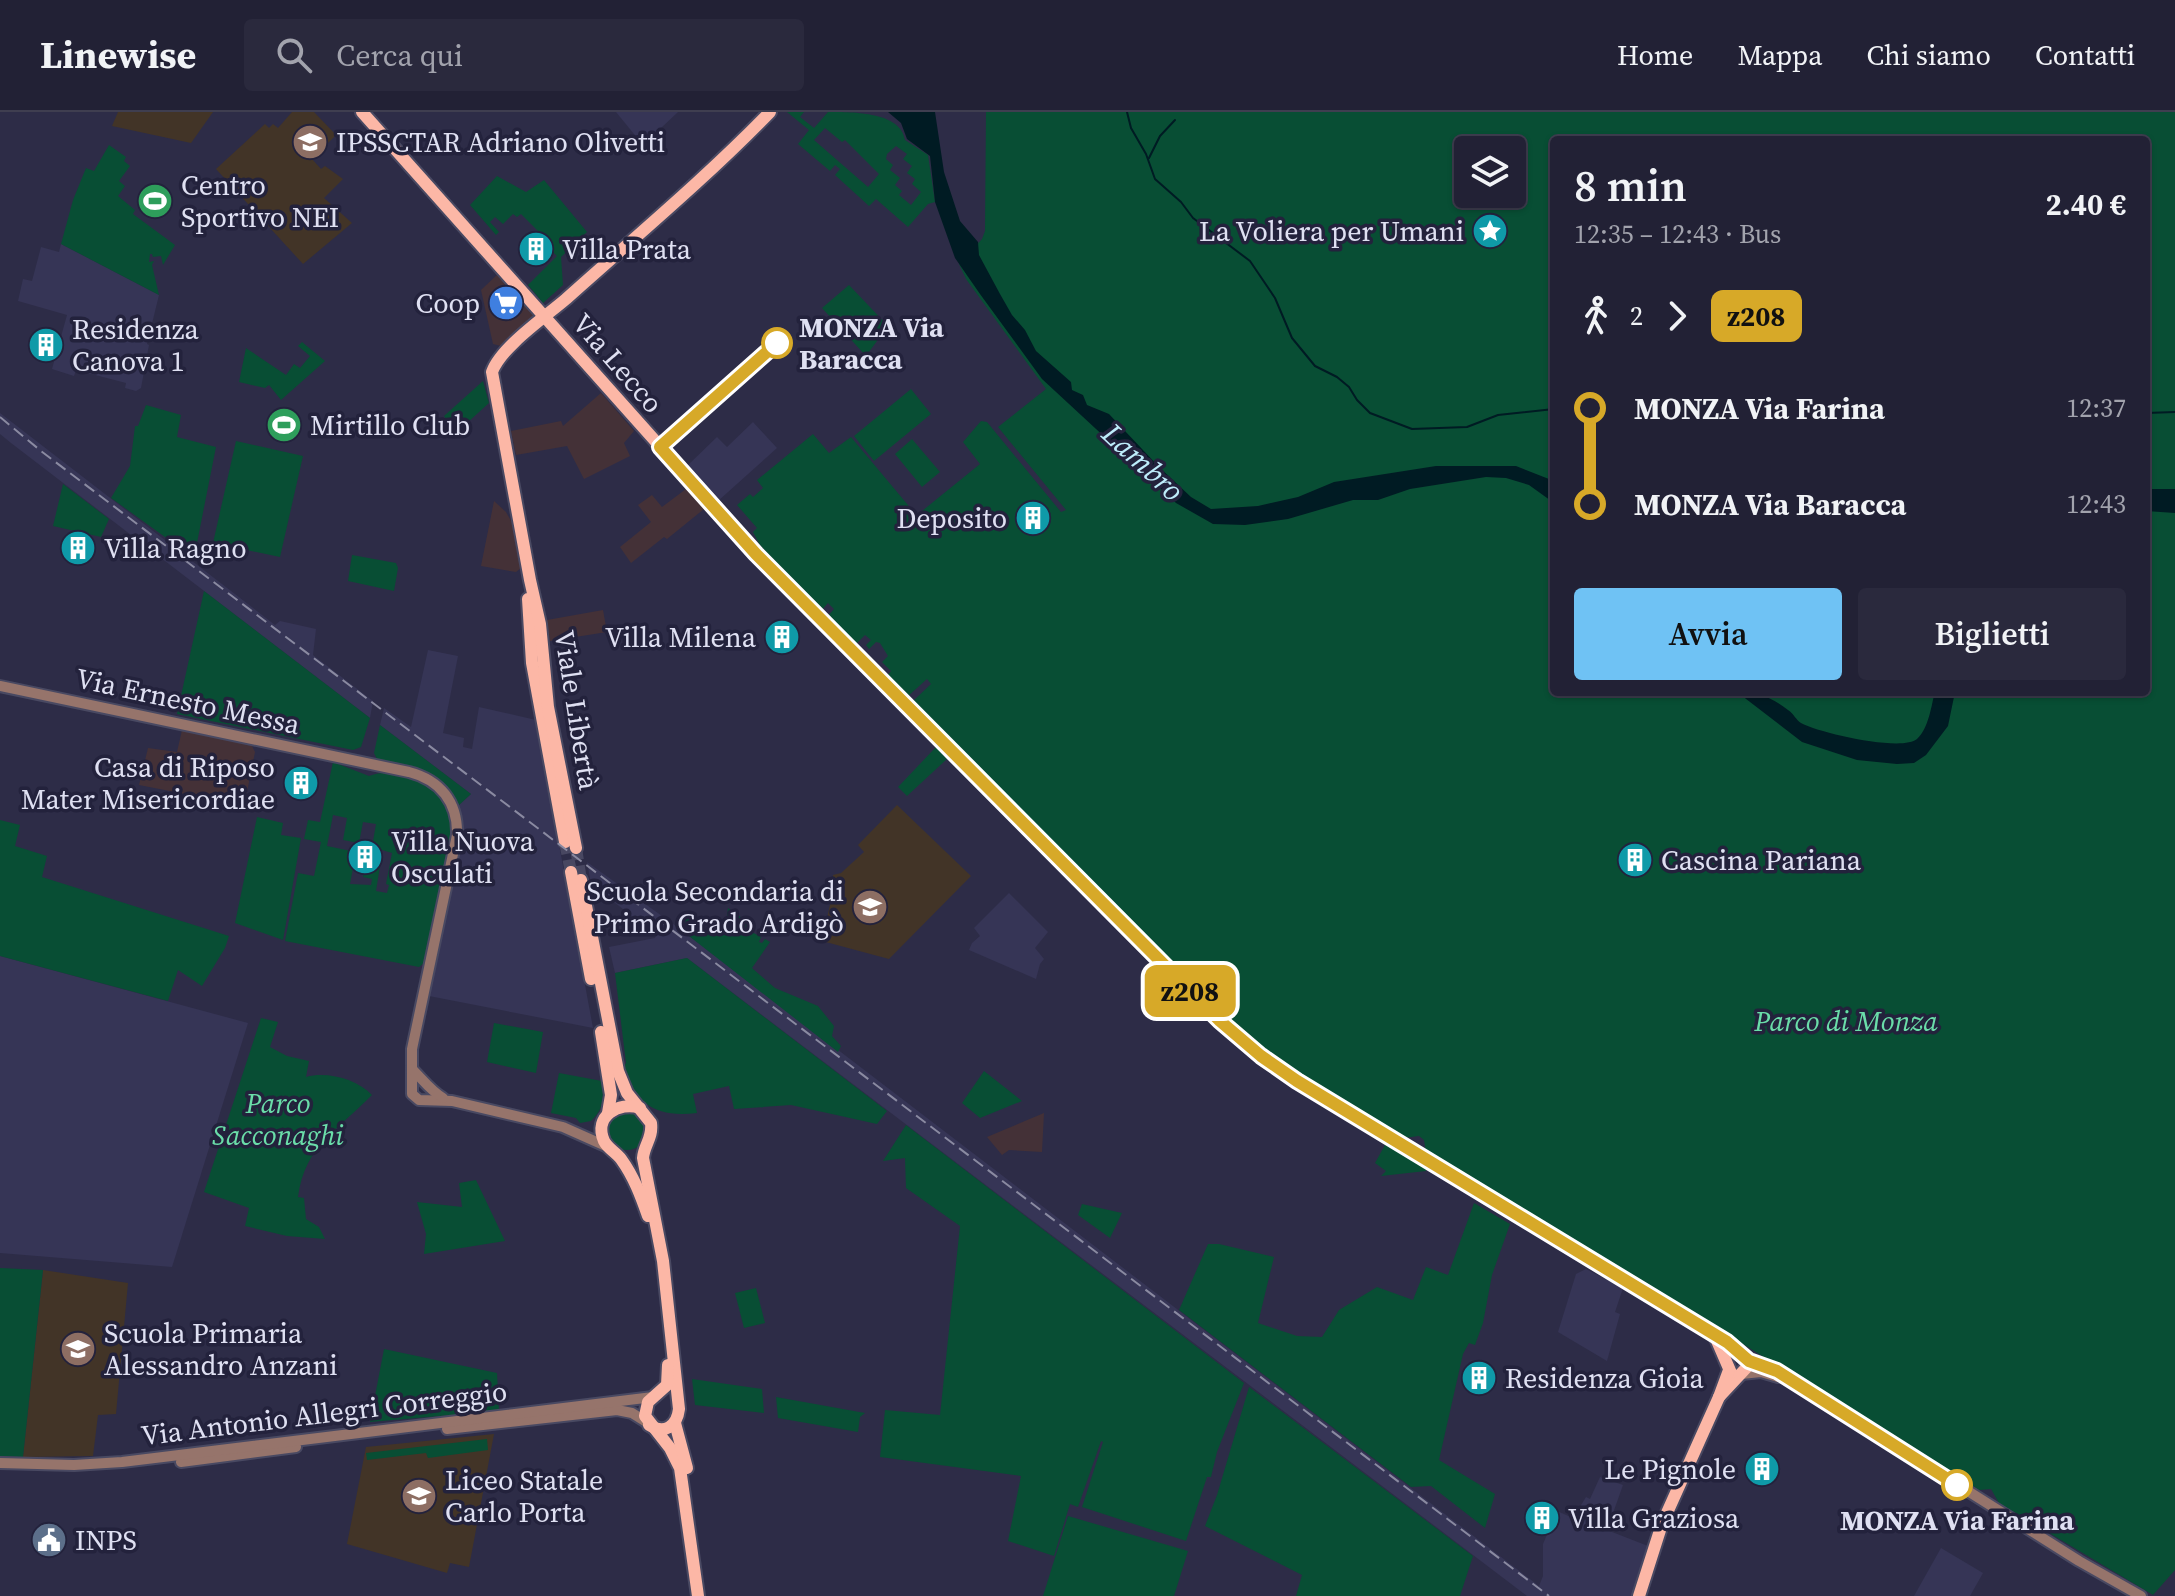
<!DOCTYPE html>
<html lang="it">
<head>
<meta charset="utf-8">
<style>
	body { margin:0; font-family:"Source Serif 4",serif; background:#2a293d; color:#f1f3f6; height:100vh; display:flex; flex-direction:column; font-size:30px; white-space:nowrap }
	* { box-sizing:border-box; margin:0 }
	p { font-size:26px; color:#a2a3ad }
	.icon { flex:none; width:44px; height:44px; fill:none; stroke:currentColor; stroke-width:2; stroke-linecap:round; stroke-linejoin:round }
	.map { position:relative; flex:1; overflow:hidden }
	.drawer { position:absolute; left:1550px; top:24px; width:600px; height:560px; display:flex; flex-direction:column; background:#222135; border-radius:8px; box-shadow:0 2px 6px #0004,0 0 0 2px #3f3e50 }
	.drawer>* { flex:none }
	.badge { padding:0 16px; border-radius:12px; font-size:28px; line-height:52px }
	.controls { position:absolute; left:1454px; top:24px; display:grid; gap:16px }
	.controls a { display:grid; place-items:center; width:72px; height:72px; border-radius:8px; background:#222135; box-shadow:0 2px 6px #0004,0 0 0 2px #3f3e50; font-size:40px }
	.map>.badge { position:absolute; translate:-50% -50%; box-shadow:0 0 0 4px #fff }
	.legs { display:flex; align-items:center; gap:12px; height:88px; padding:0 24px; font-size:26px }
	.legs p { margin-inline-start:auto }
	.headline { display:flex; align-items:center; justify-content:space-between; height:136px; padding:0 24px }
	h1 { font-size:44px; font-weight:600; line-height:60px }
	.action { display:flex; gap:16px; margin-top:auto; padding:16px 24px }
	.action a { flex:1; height:92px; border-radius:8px; background:#6fc2f4; color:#111; font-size:32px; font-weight:600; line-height:92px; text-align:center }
	.action a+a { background:#2a293d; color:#f1f3f6 }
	ul { padding:0 24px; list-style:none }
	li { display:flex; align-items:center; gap:28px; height:96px; font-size:30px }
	li i { display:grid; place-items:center; width:12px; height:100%; margin:0 10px; background:currentColor }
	li i::after { content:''; width:20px; height:20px; margin:-10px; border:6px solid; border-radius:50%; background:#222135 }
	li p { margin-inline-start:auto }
	li:first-child i { background:linear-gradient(#0000 50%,currentColor 0) }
	li:last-child i { background:linear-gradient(currentColor 50%,#0000 0) }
	header { display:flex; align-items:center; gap:48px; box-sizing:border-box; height:112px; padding:0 40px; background:#222135; border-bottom:2px solid #3f3e50 }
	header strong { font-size:38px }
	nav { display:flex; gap:44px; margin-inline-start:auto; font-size:28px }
	.search { width:560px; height:72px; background:#2a293d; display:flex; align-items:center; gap:20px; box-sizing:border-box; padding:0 28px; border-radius:8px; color:#a2a3ad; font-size:30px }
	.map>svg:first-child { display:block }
	.commercial { fill:#443137 }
	.built { fill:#363556 }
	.education { fill:#423427 }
	.green { fill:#084e34; fill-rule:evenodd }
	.water { fill:#001b23 }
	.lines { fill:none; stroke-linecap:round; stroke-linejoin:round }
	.stream { stroke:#001b23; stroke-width:2 }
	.major-tunnel { stroke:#484761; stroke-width:12; stroke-dasharray:12 6; stroke-linecap:butt }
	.minor-casing { stroke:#494962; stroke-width:14 }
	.major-casing { stroke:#494962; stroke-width:16 }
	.minor { stroke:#96746b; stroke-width:10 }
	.major { stroke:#fcb7a6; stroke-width:12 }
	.rail { stroke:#8a8aa1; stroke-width:2; stroke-dasharray:12 6; stroke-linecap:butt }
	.line-1-casing { stroke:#fff; stroke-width:18 }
	.line-1 { stroke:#d7a928; stroke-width:12 }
	.stop-1-dot { fill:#fff; stroke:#d7a928; stroke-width:4 }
	.labels { text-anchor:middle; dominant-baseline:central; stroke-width:7; stroke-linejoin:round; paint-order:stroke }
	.poi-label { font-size:28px; fill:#dfe0f2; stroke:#23223c; text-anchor:start }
	.stop-label { font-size:28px; font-weight:bold; fill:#dfe0f2; stroke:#23223c; text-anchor:start }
	.street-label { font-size:28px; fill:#dfe0f2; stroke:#23223c }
	.park-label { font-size:28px; font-style:italic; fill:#6adda9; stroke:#23223c }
	.water-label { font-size:30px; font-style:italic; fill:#beedfb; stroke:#23223c }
</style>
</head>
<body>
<header>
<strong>Linewise</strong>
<div class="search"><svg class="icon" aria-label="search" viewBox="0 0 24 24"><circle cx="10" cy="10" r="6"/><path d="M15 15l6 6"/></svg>Cerca qui</div>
<nav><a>Home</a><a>Mappa</a><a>Chi siamo</a><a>Contatti</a></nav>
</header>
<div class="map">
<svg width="2175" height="1484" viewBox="0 0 2175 1484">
	<rect width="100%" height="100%" fill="#2d2c47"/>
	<g class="commercial">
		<polygon points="499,161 536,202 501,234 493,232 481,178"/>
		<polygon points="601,281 634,319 624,331 630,344 584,367 567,334 516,343 511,319 561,309 563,314"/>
		<polygon points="686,377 704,397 667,427 664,425 631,451 620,435 651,410 638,393 652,383 662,395"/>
		<polygon points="494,389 506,400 514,414 521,456 516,460 481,454"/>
		<polygon points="603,498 607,520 550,529 547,508"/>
		<polygon points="182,618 252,634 255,640 245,690 241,693 139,673 148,636 177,640"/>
		<polygon points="1044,1001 1042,1040 1009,1038 1002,1043 987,1025"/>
	</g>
	<g class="built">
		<polygon points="616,0 678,0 643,33"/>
		<polygon points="61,132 159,183 147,232 149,233 141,276 136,279 125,276 126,271 76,258 74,264 52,257 67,203 18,189 23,167 32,169 41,135 59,140"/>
		<polygon points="0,301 275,513 280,509 316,517 313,543 373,589 370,606 11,331 0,322"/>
		<polygon points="753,310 777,336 718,389 687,354 717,325 727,335"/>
		<polygon points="428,538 458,544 443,621 464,626 463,635 472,637 479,595 536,608 593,916 429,884 463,717 459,693 471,682 380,613 384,596 411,615"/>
		<polygon points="587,750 680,817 1539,1474 1543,1464 1543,1432 1557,1399 1573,1406 1586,1385 1590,1387 1600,1365 1623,1373 1607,1418 1648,1434 1633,1484 1527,1484 687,846 615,861 609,835 655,826 656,823 591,772"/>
		<polygon points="1009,781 1048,820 1035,836 1044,847 1040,852 1036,867 969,838 972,831 980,824 974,816"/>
		<polygon points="0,844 248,911 172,1155 0,1141"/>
		<polygon points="1586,1157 1623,1176 1615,1200 1620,1202 1607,1249 1558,1220 1576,1162"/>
		<polygon points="1941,1436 1983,1461 1970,1484 1914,1484"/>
	</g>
	<g class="education">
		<polygon points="118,0 213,0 191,31 112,14"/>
		<polygon points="292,0 314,0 336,23 312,47 321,57 325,54 343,67 324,86 352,111 303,152 216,57 265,12 269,16 273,12 278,16"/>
		<polygon points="897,693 971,764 889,847 822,829 833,779 833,763 841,761 864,740 858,733"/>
		<polygon points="43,1158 128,1171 116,1302 98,1303 93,1344 23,1345"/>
		<polygon points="494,1322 469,1455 450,1451 447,1461 347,1432 366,1335"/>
	</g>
	<g class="green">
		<path d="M787 0H804L800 5 814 16 828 0C854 0 901 0 905 28L928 43 935 90 928 92 908 115 876 87 869 94 835 63 840 57 835 53 830 59 798 32 809 18ZM825 16 842 30 845 28 879 62 868 75 814 28ZM896 34 907 42 903 47 912 54 907 61 915 67 912 72 921 80 911 93 899 83 902 79 895 73 900 66 890 58 893 53 886 47 887 42Z"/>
		<path d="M986 0H2175V1458L2153 1483 1999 1391 1991 1377 1979 1378 1607 1148 1426 1040 1424 1028 1419 1024 1404 1026 1287 953 1236 914 912 590 931 572 927 567 907 585 887 564 891 559 882 550 888 544 880 531 876 530 869 537 866 533 871 528 865 523 856 532 827 505 834 497 828 491 821 499 760 433 753 420 757 416 737 393 750 382 753 385 763 376 757 368 813 322 829 341 851 325 918 405 922 399 980 352 963 330 981 309 987 310 1061 400 1066 398 998 315 1046 277 966 167 959 152 982 127 985 119ZM1554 28H2146V580H1554ZM1468 38H1512V82H1468Z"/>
		<polygon points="109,33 126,45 124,49 130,54 119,69 125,74 118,84 135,98 133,102 175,133 163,153 161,144 153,145 152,142 150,142 149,150 154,149 152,153 159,183 61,132 73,88 86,56 94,59"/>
		<polygon points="497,64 526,80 544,68 587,120 561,145 563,173 543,191 528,173 557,144 543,131 539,134 534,130 541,122 521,102 517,105 513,102 503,112 495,105 490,110 499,120 496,123 470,93"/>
		<polygon points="849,173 888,214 866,244 822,196"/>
		<polygon points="302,230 325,249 281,288 269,273 265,276 239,270 246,236 286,263 294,252 300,256 310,244 298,234"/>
		<polygon points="483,269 489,291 456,321 444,304"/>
		<polygon points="911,277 931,302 874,349 854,324"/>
		<polygon points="146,293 181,303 177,325 216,335 194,446 111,386 130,354 135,314 138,314"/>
		<polygon points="912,327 940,360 922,375 895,342"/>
		<polygon points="236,329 303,344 280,445 213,431"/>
		<polygon points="63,372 109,407 101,425 53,414"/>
		<polygon points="352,443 396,451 398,456 394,479 348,469"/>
		<polygon points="204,479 370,606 361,635 353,638 177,602"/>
		<path d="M380 613 471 682 459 693C429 654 423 656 377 647L374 641Z"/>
		<polygon points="936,635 947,647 907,684 898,675"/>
		<path d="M333 650 369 664C382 659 388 661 401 664 430 670 449 685 452 715L424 851 419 855 285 829 298 761 314 764 321 730 304 727 308 708 320 710ZM333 703 347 706 343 728 359 731 363 710 376 712 372 735 392 741 386 772 389 773 387 781 376 779 382 742 375 740 373 750 366 748 363 765 372 767 371 773 350 772 356 740 327 734Z"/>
		<polygon points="257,705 283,711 281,723 301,726 283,828 235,811"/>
		<polygon points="0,708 20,713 15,734 47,744 42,765 229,824 225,836 202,874 178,858 168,889 0,844"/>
		<polygon points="728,796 753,814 750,819 761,825 759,830 762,831 765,827 770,830 752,856 775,876 818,894 834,914 832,924 841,934 838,940 680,817 689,803 701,810 702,820 715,824 727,806"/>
		<path d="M687 846 887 999 877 1012 791 993 734 997 729 974 693 982 697 1001C657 1006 637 993 623 956L626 951 615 861Z"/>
		<path d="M261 906 278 910 270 935 287 944 309 949 306 965C327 959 357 967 372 983 338 1018 305 1033 298 1085L304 1086 306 1107 319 1115 325 1127 287 1124 245 1114 249 1096 204 1080Z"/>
		<polygon points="494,911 543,920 536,961 487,950"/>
		<polygon points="984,959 1022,989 980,1006 962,991"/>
		<path d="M559 961 602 969C604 985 604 997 591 1009L580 1011 576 1006 551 1001Z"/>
		<circle cx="627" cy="1018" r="20"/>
		<polygon points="906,1013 1244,1271 1217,1340 1211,1365 1207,1365 1186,1429 1082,1395 1103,1330 1101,1329 1078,1395 1070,1392 1054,1444 1008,1429 1021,1364 880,1345 885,1298 940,1303 960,1114 906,1076 905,1046 883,1049"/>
		<polygon points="1386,1031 1426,1056 1426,1059 1381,1064 1386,1059 1375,1051"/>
		<polygon points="476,1068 505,1129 424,1142 426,1122 417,1090 462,1095 459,1071"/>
		<polygon points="1474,1091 1510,1112 1492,1163 1483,1211 1475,1233 1469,1231 1463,1242 1439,1348 1495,1382 1485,1416 1431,1374 1411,1375 1179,1198 1208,1132 1219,1132 1274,1145 1258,1211 1297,1224 1322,1225 1339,1198 1377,1175 1413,1188 1426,1155 1448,1163"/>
		<polygon points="1082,1092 1122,1101 1110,1126 1078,1103"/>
		<polygon points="0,1156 43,1158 23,1345 0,1344"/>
		<polygon points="756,1176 765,1211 744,1216 735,1181"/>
		<polygon points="384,1237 497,1261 499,1299 370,1310"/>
		<polygon points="692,1267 762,1277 764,1301 695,1293"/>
		<polygon points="1249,1275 1473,1444 1460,1484 1296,1484 1302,1463 1205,1414 1217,1383"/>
		<polygon points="776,1285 865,1301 860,1305 858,1320 778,1306"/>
		<polygon points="487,1327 488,1338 428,1346 426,1341 367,1348 366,1341"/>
		<polygon points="1068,1404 1188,1439 1174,1484 1043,1484"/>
	</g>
	<g class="water">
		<polygon points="888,0 935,0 944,60 960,109 978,130 979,143 1000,182 1012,203 1025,218 1036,239 1071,270 1072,278 1083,283 1087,293 1109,302 1159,355 1191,385 1211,397 1258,394 1298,385 1334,370 1436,354 1516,354 1554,369 1554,391 1529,373 1506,366 1486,365 1410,377 1378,388 1353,388 1288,407 1245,413 1213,412 1176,391 1042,267 980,182 955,146 935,90 930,44 907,27 901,11"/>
		<polygon points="2146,377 2175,377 2175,401 2146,399"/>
		<path d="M1737 580C1759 580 1771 585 1788 598 1794 602 1796 608 1801 611 1819 621 1902 640 1917 627 1929 616 1931 594 1935 580H1955L1948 614 1926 643 1914 651 1897 652 1857 648 1802 630Z"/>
	</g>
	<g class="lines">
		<g class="stream">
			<polyline points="1127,0 1131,16 1146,42 1155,67 1181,90 1193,106 1250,149 1275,186 1292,226 1315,254 1337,265 1349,275 1357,288 1370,301 1412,317 1467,315 1498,303 1554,297"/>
			<polyline points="1149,46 1160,24 1175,8"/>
			<polyline points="2146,301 2175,300"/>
		</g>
		<g class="major-tunnel">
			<polyline points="565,730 571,760"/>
			<polyline points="576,736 581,768"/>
		</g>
		<defs>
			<g id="minor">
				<path d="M0 574 409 660C440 668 458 690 457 723L412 937V982L419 988 452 989 563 1015 608 1035"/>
				<path d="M412 957C423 968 431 979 443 986"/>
				<polyline points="1745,1246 1777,1259 2079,1449 2141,1484"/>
				<polyline points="1741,1262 1761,1260 1778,1265"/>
				<polyline points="447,1317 617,1298 632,1301 648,1311"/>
				<polyline points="181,1350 296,1335"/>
				<polyline points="0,1351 74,1353 122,1350 653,1285"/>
			</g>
			<g id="major">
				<polyline points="362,0 756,442 1220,909 1261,944 1297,969 1727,1230 1745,1246 1748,1254 1719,1285"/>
				<polyline points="528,487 532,551 565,730"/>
				<path d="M576 736 548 595 540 512 530 468 492 260C501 235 545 205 566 187 634 126 706 66 770 0"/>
				<polyline points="571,760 591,867"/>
				<path d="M581 768 618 959 627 981 651 1011C653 1026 644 1033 643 1046L663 1149 679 1297C677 1314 665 1323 649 1313"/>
				<polyline points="601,920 611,983 608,1001"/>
				<path d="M640 996C619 989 593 1004 604 1029 608 1037 616 1040 621 1047 634 1065 641 1084 648 1104"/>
				<polyline points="1715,1224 1731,1261"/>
				<polyline points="668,1253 667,1273 648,1290 645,1304 670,1336 680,1356 698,1484"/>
				<polyline points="675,1311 687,1356"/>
				<polyline points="1639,1484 1662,1412 1719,1285 1729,1258"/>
			</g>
		</defs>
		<use href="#minor" class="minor-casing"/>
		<use href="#major" class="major-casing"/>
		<use href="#minor" class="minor"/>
		<use href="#major" class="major"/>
		<polyline class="rail" points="0,305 41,339 1549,1484"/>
	</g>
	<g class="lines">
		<defs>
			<polyline id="line-1" points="777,231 660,335 756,442 1220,909 1261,944 1297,969 1727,1230 1749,1249 1777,1259 1957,1373"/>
		</defs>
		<use href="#line-1" class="line-1-casing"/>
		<use href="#line-1" class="line-1"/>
	</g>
	<defs>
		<symbol id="school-disc" viewBox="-11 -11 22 22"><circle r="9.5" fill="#8d6e63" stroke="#23223c"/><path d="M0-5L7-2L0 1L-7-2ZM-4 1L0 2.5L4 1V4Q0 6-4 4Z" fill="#fff"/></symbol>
		<symbol id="stadium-disc" viewBox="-11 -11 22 22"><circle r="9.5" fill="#2e9e5b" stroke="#23223c"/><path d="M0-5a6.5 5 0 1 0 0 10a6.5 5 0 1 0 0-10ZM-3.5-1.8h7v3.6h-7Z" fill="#fff"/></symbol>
		<symbol id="sight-disc" viewBox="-11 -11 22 22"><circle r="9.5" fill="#0f9aa8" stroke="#23223c"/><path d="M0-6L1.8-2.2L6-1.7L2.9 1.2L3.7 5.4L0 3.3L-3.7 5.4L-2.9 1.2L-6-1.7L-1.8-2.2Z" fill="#fff"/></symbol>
		<symbol id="building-disc" viewBox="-11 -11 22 22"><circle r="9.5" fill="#0f9aa8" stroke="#23223c"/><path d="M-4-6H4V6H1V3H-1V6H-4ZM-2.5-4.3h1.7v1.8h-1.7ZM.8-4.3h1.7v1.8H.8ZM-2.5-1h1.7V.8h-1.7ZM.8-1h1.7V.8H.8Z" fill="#fff"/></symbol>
		<symbol id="supermarket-disc" viewBox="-11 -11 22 22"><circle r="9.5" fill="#3f7fe0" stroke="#23223c"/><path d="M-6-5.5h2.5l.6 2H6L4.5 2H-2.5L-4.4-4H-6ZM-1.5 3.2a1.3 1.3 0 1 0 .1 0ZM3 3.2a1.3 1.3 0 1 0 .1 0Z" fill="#fff"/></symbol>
		<symbol id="civic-disc" viewBox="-11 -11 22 22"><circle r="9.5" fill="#5c6f8a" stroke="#23223c"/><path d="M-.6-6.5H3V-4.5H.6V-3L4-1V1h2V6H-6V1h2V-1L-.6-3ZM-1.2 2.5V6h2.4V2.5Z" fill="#fff"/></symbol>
	</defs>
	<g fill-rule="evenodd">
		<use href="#school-disc" x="290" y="10" width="40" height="40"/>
		<use href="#stadium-disc" x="135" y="69" width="40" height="40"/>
		<use href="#sight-disc" x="1470" y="99" width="40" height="40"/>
		<use href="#building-disc" x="516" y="117" width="40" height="40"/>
		<use href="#supermarket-disc" x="486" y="171" width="40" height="40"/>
		<use href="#building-disc" x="26" y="213" width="40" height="40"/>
		<use href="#stadium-disc" x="264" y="293" width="40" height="40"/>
		<use href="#building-disc" x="1013" y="386" width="40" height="40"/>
		<use href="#building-disc" x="58" y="416" width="40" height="40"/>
		<use href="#building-disc" x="762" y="505" width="40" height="40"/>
		<use href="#building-disc" x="281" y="651" width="40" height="40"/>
		<use href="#building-disc" x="345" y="725" width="40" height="40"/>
		<use href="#building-disc" x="1615" y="728" width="40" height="40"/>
		<use href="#school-disc" x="850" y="775" width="40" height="40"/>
		<use href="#school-disc" x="58" y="1217" width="40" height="40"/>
		<use href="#building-disc" x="1459" y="1246" width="40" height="40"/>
		<use href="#building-disc" x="1742" y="1337" width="40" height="40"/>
		<use href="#school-disc" x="399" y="1364" width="40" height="40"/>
		<use href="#building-disc" x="1522" y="1386" width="40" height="40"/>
		<use href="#civic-disc" x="29" y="1408" width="40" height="40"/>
	</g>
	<g class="stop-1-dot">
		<circle cx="777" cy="231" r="14"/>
		<circle cx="1957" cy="1373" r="14"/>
	</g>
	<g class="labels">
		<g class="poi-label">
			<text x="336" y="30">IPSSCTAR Adriano Olivetti</text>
			<text x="181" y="73">Centro<tspan x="181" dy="32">Sportivo NEI</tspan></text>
			<text x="1464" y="119" text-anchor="end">La Voliera per Umani</text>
			<text x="562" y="137">Villa Prata</text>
			<text x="480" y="191" text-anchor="end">Coop</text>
			<text x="72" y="217">Residenza<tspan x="72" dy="32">Canova 1</tspan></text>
			<text x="310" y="313">Mirtillo Club</text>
			<text x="1007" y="406" text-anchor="end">Deposito</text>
			<text x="104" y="436">Villa Ragno</text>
			<text x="756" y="525" text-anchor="end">Villa Milena</text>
			<text x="275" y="655" text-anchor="end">Casa di Riposo<tspan x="275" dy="32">Mater Misericordiae</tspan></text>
			<text x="391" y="729">Villa Nuova<tspan x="391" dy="32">Osculati</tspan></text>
			<text x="1661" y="748">Cascina Pariana</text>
			<text x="844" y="779" text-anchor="end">Scuola Secondaria di<tspan x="844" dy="32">Primo Grado Ardigò</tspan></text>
			<text x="104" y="1221">Scuola Primaria<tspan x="104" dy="32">Alessandro Anzani</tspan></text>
			<text x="1505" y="1266">Residenza Gioia</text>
			<text x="1736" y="1357" text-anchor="end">Le Pignole</text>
			<text x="445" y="1368">Liceo Statale<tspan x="445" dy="32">Carlo Porta</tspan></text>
			<text x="1568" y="1406">Villa Graziosa</text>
			<text x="75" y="1428">INPS</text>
		</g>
		<g class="stop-label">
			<text x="799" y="215">MONZA Via<tspan x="799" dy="32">Baracca</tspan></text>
			<text x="1957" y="1408" text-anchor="middle">MONZA Via Farina</text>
		</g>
		<g class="street-label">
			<text transform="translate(618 251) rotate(49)">Via Lecco</text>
			<text transform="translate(188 589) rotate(12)">Via Ernesto Messa</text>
			<text transform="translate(577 598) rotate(81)">Viale Libertà</text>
			<text transform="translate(324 1301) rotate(-7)">Via Antonio Allegri Correggio</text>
		</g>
		<g class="park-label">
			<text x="1846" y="909">Parco di Monza</text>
			<text x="278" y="991">Parco<tspan x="278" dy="32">Sacconaghi</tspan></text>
		</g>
		<g class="water-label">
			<text transform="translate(1143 350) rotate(43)">Lambro</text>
		</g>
	</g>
</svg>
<div class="controls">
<a><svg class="icon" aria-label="layers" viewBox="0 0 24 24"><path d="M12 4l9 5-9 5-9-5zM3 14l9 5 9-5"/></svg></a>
</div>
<b class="badge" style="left:1190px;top:879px;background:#d7a928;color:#111">z208</b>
<section class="drawer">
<div class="headline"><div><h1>8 min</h1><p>12:35 – 12:43 · Bus</p></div><b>2.40 €</b></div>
<div class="legs"><svg class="icon" aria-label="walk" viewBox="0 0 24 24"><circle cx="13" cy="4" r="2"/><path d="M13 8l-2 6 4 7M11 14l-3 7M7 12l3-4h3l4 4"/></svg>2<svg class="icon" aria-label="forward" viewBox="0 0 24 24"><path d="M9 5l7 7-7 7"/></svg><b class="badge" style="background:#d7a928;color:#111">z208</b></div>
<ul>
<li><i style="color:#d7a928"></i><b>MONZA Via Farina</b><p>12:37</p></li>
<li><i style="color:#d7a928"></i><b>MONZA Via Baracca</b><p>12:43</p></li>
</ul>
<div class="action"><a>Avvia</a><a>Biglietti</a></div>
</section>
</div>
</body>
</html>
